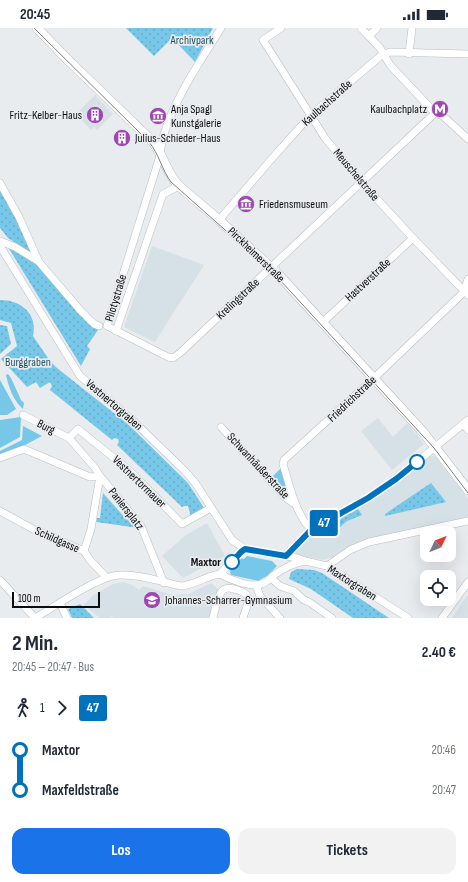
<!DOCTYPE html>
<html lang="de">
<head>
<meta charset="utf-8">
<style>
	body { margin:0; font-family:"Sofia Sans Condensed",sans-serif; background:#f2f2f3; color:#1f2937; height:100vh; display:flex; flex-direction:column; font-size:15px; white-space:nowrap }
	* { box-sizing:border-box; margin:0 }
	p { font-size:13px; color:#747a83 }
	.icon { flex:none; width:22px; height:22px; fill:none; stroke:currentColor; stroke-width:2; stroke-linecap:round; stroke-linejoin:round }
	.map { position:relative; height:590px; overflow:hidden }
	.side { display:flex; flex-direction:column; background:#fff; flex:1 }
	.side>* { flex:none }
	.badge { padding:0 8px; border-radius:3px; font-size:14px; line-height:26px }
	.needle { width:26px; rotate:47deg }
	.controls { position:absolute; left:420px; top:498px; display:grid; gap:8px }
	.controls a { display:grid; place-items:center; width:36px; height:36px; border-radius:8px; background:#fff; box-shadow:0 4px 16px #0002; font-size:20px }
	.scale { position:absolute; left:12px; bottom:10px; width:88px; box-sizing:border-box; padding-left:4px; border:2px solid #0c0d0e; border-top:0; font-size:11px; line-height:14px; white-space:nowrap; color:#0c0d0e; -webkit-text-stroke:3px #e8ecee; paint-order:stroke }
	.map>.badge { position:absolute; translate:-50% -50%; box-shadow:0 0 0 2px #fff }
	.legs { display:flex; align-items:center; gap:6px; height:44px; padding:0 12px; font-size:13px }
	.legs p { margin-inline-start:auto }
	.head { display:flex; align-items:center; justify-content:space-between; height:68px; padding:0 12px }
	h1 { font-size:22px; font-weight:700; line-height:30px }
	.action { display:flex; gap:8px; margin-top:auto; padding:8px 12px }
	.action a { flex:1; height:46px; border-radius:12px; background:#1a73e8; color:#fff; font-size:16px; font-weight:700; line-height:46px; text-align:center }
	.action a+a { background:#f2f2f3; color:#1f2937 }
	ul { padding:0 12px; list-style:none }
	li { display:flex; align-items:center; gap:14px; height:40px; font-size:15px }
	li i { display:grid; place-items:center; width:6px; height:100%; margin:0 5px; background:currentColor }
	li i::after { content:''; width:10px; height:10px; margin:-5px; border:3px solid; border-radius:50%; background:#fff }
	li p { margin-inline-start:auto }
	li:first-child i { background:linear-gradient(#0000 50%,currentColor 0) }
	li:last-child i { background:linear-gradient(currentColor 50%,#0000 0) }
	.status { display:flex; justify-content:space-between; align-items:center; height:28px; padding:0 20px; background:#fff; direction:ltr }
	.status svg { height:11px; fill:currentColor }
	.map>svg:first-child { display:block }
	.built { fill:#d5e1e7 }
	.grass { fill:#77c7e9 }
	.park { fill:url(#park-dots) }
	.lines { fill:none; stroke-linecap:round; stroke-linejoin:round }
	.minor-casing { stroke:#babec0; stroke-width:8 }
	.major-casing { stroke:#babec0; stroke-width:10 }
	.minor { stroke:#fff; stroke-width:7 }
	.major { stroke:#fff; stroke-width:9 }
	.tram { stroke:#7d7f81; stroke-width:1 }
	.line-1-casing { stroke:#fff; stroke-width:9 }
	.line-1 { stroke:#0072bc; stroke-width:6 }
	.stop-1-dot { fill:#fff; stroke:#0072bc; stroke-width:2 }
	.labels { text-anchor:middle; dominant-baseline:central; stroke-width:3.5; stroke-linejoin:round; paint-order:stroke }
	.park-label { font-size:12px; fill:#2a5567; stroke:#e8ecee }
	.street-label { font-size:12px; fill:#0c0d0e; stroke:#e8ecee }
	.poi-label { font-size:12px; fill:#0c0d0e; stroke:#e8ecee; text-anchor:start }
	.stop-label { font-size:12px; font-weight:bold; fill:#0c0d0e; stroke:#e8ecee; text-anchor:end }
</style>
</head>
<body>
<div class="status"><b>20:45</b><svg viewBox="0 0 49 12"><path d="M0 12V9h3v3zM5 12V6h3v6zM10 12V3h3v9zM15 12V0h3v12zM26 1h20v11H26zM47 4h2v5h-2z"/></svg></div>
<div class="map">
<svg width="468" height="590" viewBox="0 0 468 590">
	<defs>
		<pattern id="park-dots" width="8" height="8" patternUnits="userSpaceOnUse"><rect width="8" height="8" fill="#77c7e9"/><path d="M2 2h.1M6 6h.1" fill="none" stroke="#66aac7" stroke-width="1.8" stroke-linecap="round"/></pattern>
	</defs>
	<rect width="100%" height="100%" fill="#e8ecee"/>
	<g class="built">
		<polygon points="95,67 113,86 97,102 94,99 91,102 76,86"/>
		<polygon points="152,218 204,237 155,314 124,299"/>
		<polygon points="378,390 393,409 407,395 424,416 392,442 361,403"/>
		<polygon points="431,427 436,429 468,471 468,490 350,518 334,529 323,532 292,526 309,507"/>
		<polygon points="207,495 225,528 183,550 162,528 186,507"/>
		<polygon points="124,554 132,557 139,562 143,558 173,567 189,566 211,555 218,561 210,590 114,590 111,588 109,590 100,590 84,577 92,568 113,556"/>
		<polygon points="468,567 468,590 452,590"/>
	</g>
	<g class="grass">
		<path d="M8 346 11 350 21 372 24 375 23 381C13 372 9 360 6 347Z"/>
		<polygon points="0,352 16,381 7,387 0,387"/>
		<polygon points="21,389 20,409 0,420 0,392"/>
		<polygon points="23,398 42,408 25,417 0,428 0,423 22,412"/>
		<polygon points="280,441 281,441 289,466 287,467 285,463 272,449"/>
		<polygon points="247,528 272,533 277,538 267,548 258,553 231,547 230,544 231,540 240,530 244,531"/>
	</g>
	<g class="park">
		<polygon points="126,0 213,0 195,34 172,10 154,28"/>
		<polygon points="0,160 33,224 30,224 8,210 0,200"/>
		<polygon points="8,219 36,235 87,293 98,302 87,318 90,321 81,338"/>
		<path d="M0 272C21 272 38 286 33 308L50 333 57 340 129 397 188 455 204 480 191 489 188 478H184L182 479 117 417 119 414 118 411 114 410 112 412 50 362 52 358 50 354 40 360 36 354 27 359 1 331 17 318 11 295 0 292Z"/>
		<polygon points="0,297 7,298 11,316 0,326"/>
		<polygon points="431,455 446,474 385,488 385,486"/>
		<polygon points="103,465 127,492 131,489 139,500 96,494 97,490 100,490"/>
		<polygon points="358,481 362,487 347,493 339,500 328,506 324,501"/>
		<polygon points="297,541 314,542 322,545 389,590 353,590 311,561 289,551 291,544"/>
		<polygon points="80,576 94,590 72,590 68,581"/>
	</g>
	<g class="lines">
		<defs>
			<g id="minor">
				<path d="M221 0C200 34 176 68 164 106 161 114 161 123 159 131L107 298 168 329 173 330 180 325 435 85"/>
				<polyline points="281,0 263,12 325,110 362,155 413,210 468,267"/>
				<polyline points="361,0 380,20 390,37 435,85 443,88 468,111"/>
				<polyline points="369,8 377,0"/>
				<polyline points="409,26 412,0"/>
				<polyline points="0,155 19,189 39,234 80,282 94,296 99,298"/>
				<polyline points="219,192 275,127 311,87 383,26 390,24 468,26"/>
				<polyline points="0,213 15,219 38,233"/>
				<polyline points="0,218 80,348 129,389 185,443 196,456 232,512 245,521 297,530 305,533 327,538 408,590"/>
				<polyline points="323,294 413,210"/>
				<polyline points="116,303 163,166 179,158"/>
				<polyline points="463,396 468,402"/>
				<polyline points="221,399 286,470 296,477"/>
				<polyline points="69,410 78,401 130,443 182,496 211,480"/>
				<polyline points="0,430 24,421 90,449 100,448 95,440 69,410 23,387"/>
				<polyline points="0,483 33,501 84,523 90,532 106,549"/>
				<path d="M311 502C295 484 290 459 283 436L284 432 372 352 464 264 468 251"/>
				<polyline points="84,523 91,501 100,448 141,498 164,555"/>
				<polyline points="286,528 311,502 354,479 382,461 417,434 468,392"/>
				<polyline points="327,538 350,522 369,514 468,493"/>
				<path d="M220 546C231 552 252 561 264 555 268 553 271 550 274 547 284 540 293 535 305 533"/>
				<polyline points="220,546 241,524 245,521"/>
				<polyline points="271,550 280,558 294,563 304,572 309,574 332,590"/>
				<polyline points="0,552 35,590"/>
				<polyline points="256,557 260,568 280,590"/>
				<polyline points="60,575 67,590"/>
				<path d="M35 590C54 579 100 547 120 547 140 546 162 554 181 558 195 557 206 548 220 546"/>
				<path d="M213 590C215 582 217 569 222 563 226 559 229 560 234 561 255 566 248 574 243 590"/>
				<polyline points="442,590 468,554"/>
			</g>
			<path id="major" d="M37 0 68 32 153 114C164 128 166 145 179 158L219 192 278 246 423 404 468 462"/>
		</defs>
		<use href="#minor" class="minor-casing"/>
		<use href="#major" class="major-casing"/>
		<use href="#minor" class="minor"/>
		<use href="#major" class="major"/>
		<path class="tram" d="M34 0 149 114C159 126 162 142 171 154L260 233 280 252 434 420 468 465"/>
	</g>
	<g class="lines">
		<defs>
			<polyline id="line-1" points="232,534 241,524 245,521 286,528 311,502 368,470 396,451 417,434"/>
		</defs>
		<use href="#line-1" class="line-1-casing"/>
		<use href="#line-1" class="line-1"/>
	</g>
	<defs>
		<symbol id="metro-disc" viewBox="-11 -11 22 22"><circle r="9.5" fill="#9f46b2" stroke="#e8ecee"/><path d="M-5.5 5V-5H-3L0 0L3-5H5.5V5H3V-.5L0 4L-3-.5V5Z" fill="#fff"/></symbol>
		<symbol id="building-disc" viewBox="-11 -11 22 22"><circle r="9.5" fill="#9f46b2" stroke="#e8ecee"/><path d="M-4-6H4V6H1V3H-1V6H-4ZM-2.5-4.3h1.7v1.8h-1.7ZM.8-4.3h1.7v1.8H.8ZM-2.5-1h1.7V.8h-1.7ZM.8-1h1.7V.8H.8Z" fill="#fff"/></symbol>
		<symbol id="museum-disc" viewBox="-11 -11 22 22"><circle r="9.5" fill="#9f46b2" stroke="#e8ecee"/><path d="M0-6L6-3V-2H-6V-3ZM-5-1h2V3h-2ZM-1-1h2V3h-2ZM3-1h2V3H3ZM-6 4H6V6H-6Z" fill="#fff"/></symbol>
		<symbol id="school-disc" viewBox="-11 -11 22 22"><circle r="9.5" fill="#9f46b2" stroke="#e8ecee"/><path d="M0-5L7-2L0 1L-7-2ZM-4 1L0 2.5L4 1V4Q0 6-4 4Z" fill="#fff"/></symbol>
	</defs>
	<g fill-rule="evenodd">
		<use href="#metro-disc" x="430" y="71" width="20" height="20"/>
		<use href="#building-disc" x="85" y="77" width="20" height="20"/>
		<use href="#museum-disc" x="148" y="78" width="20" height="20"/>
		<use href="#building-disc" x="112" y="100" width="20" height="20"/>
		<use href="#museum-disc" x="236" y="166" width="20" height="20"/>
		<use href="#school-disc" x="142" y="562" width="20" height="20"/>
	</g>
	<g class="stop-1-dot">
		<circle cx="417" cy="434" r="7"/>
		<circle cx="232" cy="534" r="7"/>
	</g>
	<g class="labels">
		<g class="park-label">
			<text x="192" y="12">Archivpark</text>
			<text x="28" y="334">Burggraben</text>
		</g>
		<g class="street-label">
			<text transform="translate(327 75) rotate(-42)">Kaulbachstraße</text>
			<text transform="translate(356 147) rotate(50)">Meuschelstraße</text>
			<text transform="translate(256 227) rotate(44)">Pirckheimerstraße</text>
			<text transform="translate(368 252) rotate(-43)">Hastverstraße</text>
			<text transform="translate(116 270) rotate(-73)">Pilotystraße</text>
			<text transform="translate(238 271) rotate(-43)">Krelingstraße</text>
			<text transform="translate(352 371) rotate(-43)">Friedrichstraße</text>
			<text transform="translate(114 377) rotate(41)">Vestnertorgraben</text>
			<text transform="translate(46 399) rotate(27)">Burg</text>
			<text transform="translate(258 438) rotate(47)">Schwanhäußerstraße</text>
			<text transform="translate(139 454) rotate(44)">Vestnertormauer</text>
			<text transform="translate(126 481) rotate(52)">Paniersplatz</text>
			<text transform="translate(57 512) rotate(24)">Schildgasse</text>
			<text transform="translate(352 555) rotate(32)">Maxtorgraben</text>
		</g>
		<g class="poi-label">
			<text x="171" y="81">Anja Spagl<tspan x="171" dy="14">Kunstgalerie</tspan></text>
			<text x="427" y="81" text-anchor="end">Kaulbachplatz</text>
			<text x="82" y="87" text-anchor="end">Fritz-Kelber-Haus</text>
			<text x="135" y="110">Julius-Schieder-Haus</text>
			<text x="259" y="176">Friedensmuseum</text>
			<text x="165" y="572">Johannes-Scharrer-Gymnasium</text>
		</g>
		<g class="stop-label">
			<text x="221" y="534">Maxtor</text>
		</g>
	</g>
</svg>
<div class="controls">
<a><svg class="needle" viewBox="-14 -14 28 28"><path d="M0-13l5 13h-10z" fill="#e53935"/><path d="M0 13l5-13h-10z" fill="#747a83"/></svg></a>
<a><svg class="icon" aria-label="locate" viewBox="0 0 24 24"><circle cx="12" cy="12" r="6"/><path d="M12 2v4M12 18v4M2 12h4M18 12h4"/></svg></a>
</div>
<div class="scale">100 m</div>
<b class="badge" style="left:324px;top:495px;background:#0072bc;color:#fff">47</b>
</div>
<section class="side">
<div class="head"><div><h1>2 Min.</h1><p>20:45 – 20:47 · Bus</p></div><b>2.40 €</b></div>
<div class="legs"><svg class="icon" aria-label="walk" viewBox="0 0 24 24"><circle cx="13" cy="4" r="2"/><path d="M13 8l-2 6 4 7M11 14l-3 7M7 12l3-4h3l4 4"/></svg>1<svg class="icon" aria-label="forward" viewBox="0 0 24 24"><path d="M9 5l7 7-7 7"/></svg><b class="badge" style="background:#0072bc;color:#fff">47</b></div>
<ul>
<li><i style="color:#0072bc"></i><b>Maxtor</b><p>20:46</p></li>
<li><i style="color:#0072bc"></i><b>Maxfeldstraße</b><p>20:47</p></li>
</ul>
<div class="action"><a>Los</a><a>Tickets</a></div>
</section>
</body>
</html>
